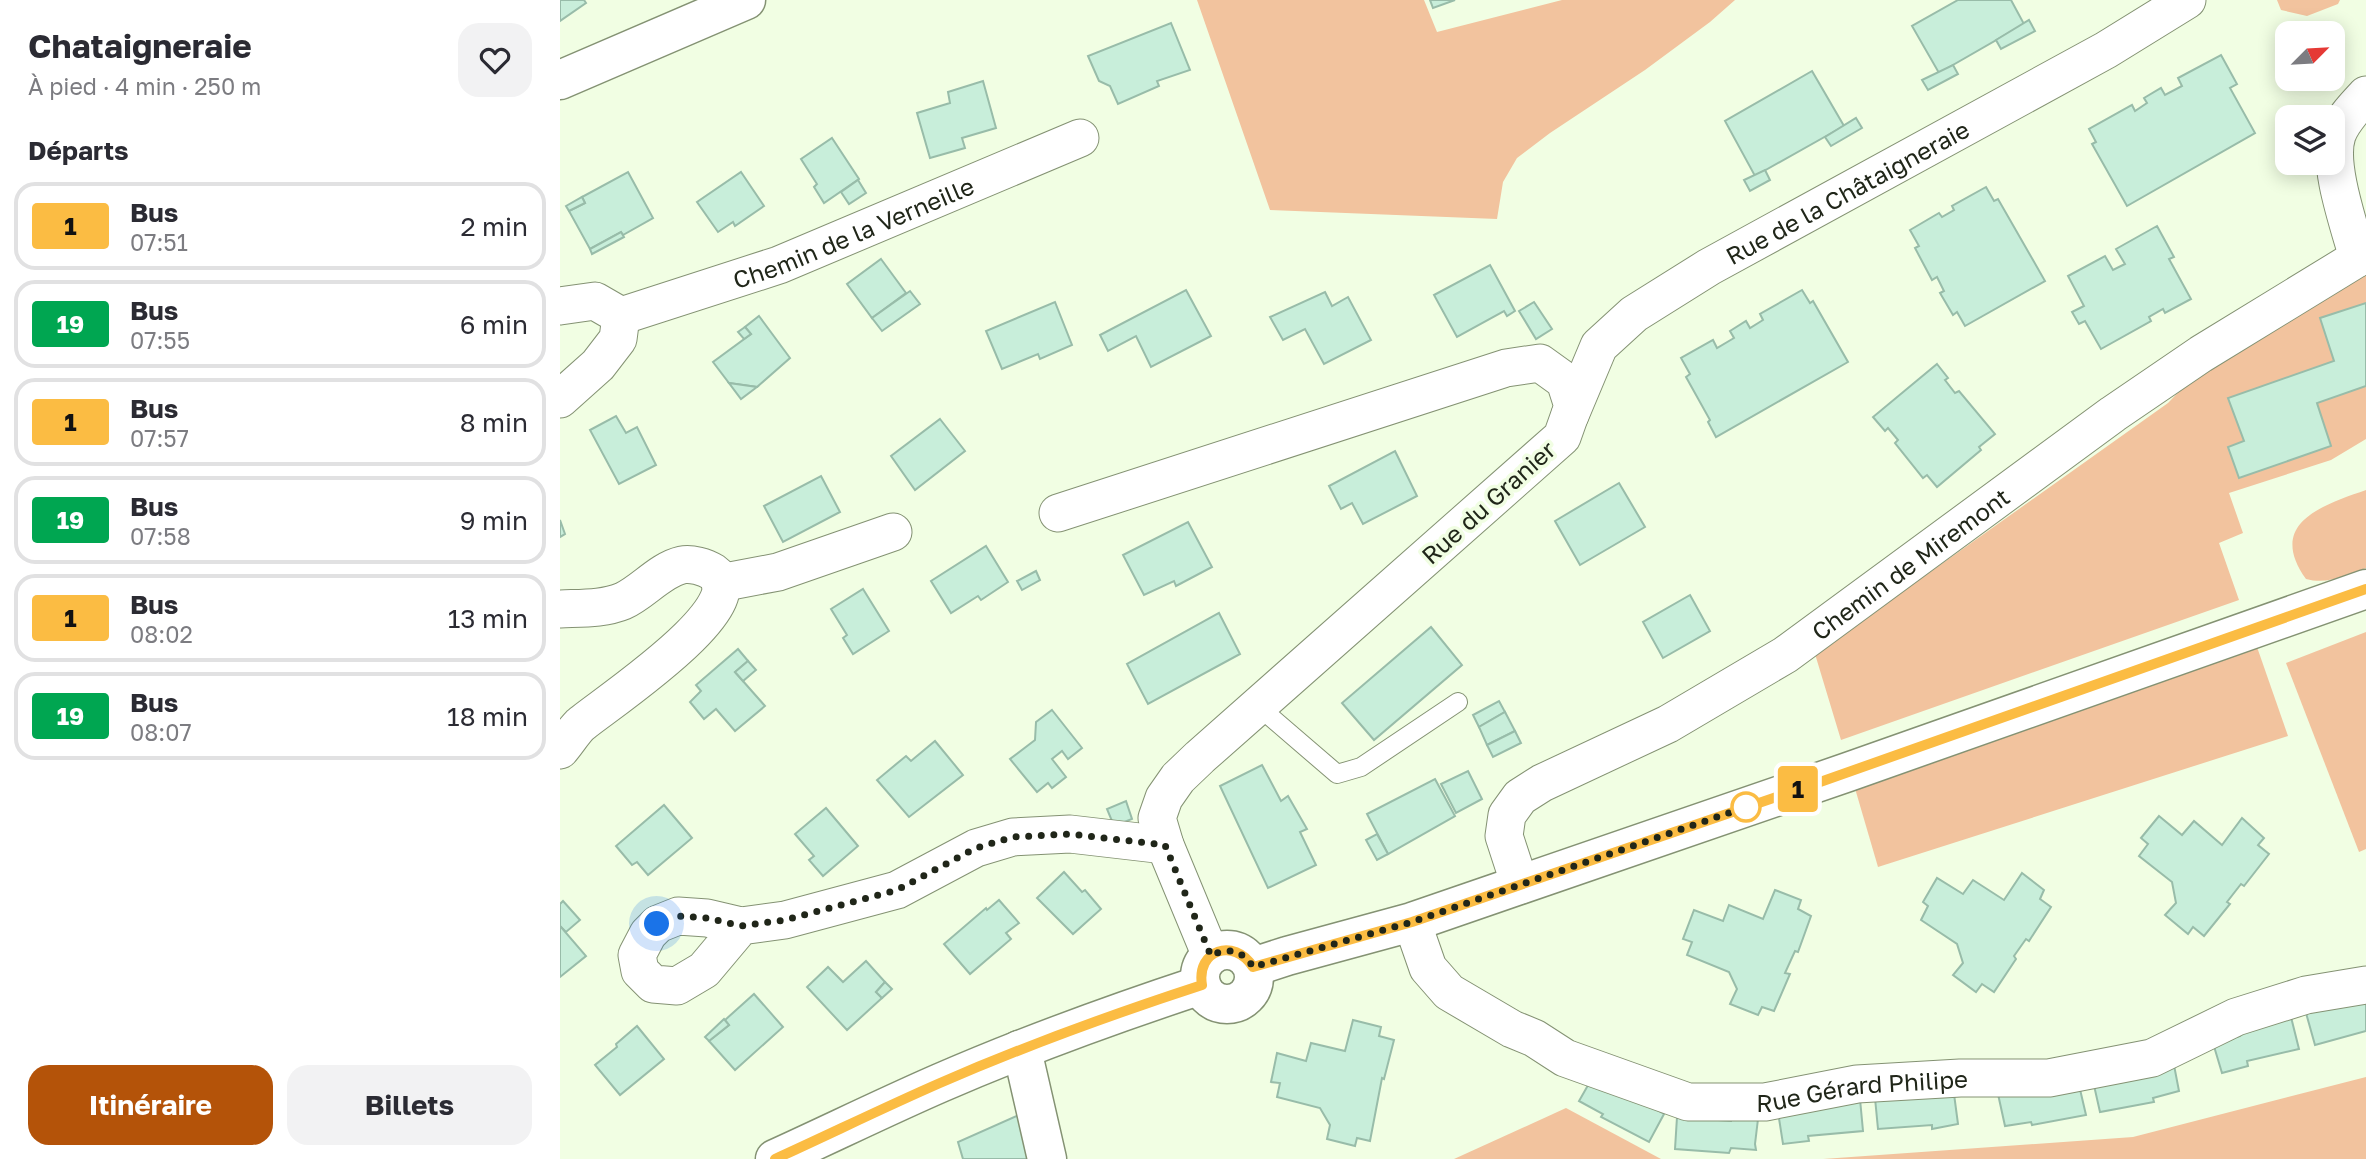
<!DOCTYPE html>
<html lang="fr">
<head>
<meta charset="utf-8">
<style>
	body { margin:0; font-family:"Golos Text",sans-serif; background:#f2f2f3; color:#2b2b33; height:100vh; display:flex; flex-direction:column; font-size:26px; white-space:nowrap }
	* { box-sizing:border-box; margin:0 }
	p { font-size:23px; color:#7c7c81 }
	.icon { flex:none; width:38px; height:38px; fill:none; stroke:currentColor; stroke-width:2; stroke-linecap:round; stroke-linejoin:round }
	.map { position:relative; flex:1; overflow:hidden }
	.panel { display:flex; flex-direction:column; background:#fff; width:560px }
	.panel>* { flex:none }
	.badge { padding:0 14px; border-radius:5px; font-size:24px; line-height:46px }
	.needle { width:46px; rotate:66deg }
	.controls { position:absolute; left:1715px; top:21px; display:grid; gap:14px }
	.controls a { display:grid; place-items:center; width:70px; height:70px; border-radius:14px; background:#fff; box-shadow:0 4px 18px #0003; font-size:35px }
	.you { position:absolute; width:35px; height:35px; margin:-18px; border:5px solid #fff; border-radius:50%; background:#1a73e8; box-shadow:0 0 0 10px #1a73e833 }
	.map>.badge { position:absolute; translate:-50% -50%; box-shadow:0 0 0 4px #fff }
	h2 { padding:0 28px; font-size:26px; line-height:63px }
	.round { display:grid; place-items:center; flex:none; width:74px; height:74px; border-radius:21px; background:#f2f2f3 }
	.head { display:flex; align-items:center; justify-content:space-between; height:119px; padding:0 28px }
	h1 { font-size:33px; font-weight:700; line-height:52px }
	.cta { display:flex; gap:14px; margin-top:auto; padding:14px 28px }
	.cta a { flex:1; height:80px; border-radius:21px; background:#b45309; color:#fff; font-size:28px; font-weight:700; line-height:80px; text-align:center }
	.cta a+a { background:#f2f2f3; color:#2b2b33 }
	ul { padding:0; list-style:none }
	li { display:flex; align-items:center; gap:21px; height:88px; margin:0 14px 10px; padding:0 14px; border:4px solid #e1e1e2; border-radius:21px }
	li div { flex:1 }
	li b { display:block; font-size:26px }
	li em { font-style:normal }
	li .badge { min-width:77px; font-weight:700; text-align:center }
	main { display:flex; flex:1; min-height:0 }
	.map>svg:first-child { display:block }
	.green { fill:#f2c39e }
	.building { fill:#c8eeda; stroke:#98bca9; stroke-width:2 }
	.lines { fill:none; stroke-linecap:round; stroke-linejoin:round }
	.service-casing { stroke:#849273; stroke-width:20 }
	.minor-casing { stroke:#849273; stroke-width:39 }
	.tertiary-casing { stroke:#849273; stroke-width:41 }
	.secondary-casing { stroke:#849273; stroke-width:41 }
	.service { stroke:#fff; stroke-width:18 }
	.minor { stroke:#fff; stroke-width:37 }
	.tertiary { stroke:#fff; stroke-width:38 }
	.secondary { stroke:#fff; stroke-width:38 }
	.line-casing { stroke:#fff; stroke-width:16 }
	.line { stroke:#fbbc43; stroke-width:10 }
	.walk { stroke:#202619; stroke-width:7; stroke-dasharray:0 12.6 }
	.stop-dot { fill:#fff; stroke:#fbbc43; stroke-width:3.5 }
	.labels { text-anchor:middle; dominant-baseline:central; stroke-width:7; stroke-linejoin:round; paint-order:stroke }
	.street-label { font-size:24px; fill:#202619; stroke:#f1fee3 }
</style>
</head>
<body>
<main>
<section class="panel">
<div class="head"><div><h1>Chataigneraie</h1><p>À pied · 4 min · 250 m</p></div><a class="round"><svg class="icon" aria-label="heart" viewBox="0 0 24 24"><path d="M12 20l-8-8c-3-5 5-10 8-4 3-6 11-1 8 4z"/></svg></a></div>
<h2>Départs</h2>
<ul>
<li><span class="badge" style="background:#fbbc43;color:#111">1</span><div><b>Bus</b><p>07:51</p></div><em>2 min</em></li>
<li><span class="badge" style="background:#00a651;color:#fff">19</span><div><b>Bus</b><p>07:55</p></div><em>6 min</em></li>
<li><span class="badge" style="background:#fbbc43;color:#111">1</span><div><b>Bus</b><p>07:57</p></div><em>8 min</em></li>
<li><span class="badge" style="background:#00a651;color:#fff">19</span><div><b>Bus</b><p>07:58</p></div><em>9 min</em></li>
<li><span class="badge" style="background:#fbbc43;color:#111">1</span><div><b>Bus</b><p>08:02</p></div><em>13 min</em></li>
<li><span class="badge" style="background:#00a651;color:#fff">19</span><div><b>Bus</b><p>08:07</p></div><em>18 min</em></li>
</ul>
<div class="cta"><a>Itinéraire</a><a>Billets</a></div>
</section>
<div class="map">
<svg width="1806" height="1159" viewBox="0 0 1806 1159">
	<rect width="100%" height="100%" fill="#f1fee3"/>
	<g class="green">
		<polygon points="637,0 864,0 877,32 1002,0 1175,0 1150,22 1085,70 990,133 957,158 943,182 937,219 710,210"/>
		<polygon points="1717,0 1780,0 1778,4 1747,16 1721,10"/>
		<polygon points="1806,262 1806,439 1771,460 1669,493 1683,533 1659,543 1679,600 1281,740 1255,654 1608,403 1633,377"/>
		<path d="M1806 490V568C1786 575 1768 585 1746 579 1706 523 1763 505 1806 490Z"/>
		<polygon points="1806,632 1806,849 1799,852 1726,663"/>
		<polygon points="1697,647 1728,736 1318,867 1294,785"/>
		<polygon points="1806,1077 1806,1159 1263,1159 1573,1137"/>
		<polygon points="1006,1108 1101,1159 894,1159"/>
	</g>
	<g class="building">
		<polygon points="0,0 24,0 26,3 0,21"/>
		<polygon points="870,0 895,0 873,8"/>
		<polygon points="1398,0 1451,0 1464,24 1379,73 1352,26"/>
		<polygon points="1469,20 1475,31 1441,49 1436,40"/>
		<polygon points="611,23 630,70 597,81 599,86 558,104 550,86 539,81 528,56"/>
		<polygon points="1661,55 1677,84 1670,88 1695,133 1567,206 1532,144 1536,142 1529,129 1572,105 1575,111 1587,103 1584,98 1601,88 1605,95 1622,86 1618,78"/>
		<polygon points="1393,65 1398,74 1368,90 1362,80"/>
		<polygon points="1252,71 1284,126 1195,176 1165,121"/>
		<polygon points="423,81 436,128 402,138 405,148 370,158 357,113 390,103 388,92"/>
		<polygon points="1296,118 1302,128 1271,146 1265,137"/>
		<polygon points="272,138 299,179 264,203 254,187 257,184 241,159"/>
		<polygon points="1205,170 1210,180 1190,191 1184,180"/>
		<polygon points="68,172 93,218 63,235 61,232 30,249 9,211 25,203 22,197"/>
		<polygon points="181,172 204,206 175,226 173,222 158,232 137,202"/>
		<polygon points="298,180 306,193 289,204 281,192"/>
		<polygon points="1426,187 1434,201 1438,199 1485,281 1405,326 1397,312 1393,315 1380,293 1384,291 1377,277 1372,280 1355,248 1359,246 1350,230 1379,213 1382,217 1394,210 1392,206"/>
		<polygon points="22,197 25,203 9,211 6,206"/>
		<polygon points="1597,226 1614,257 1609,259 1631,299 1605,313 1603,309 1589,317 1591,321 1541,349 1525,321 1519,324 1512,312 1524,306 1508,276 1545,256 1553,270 1565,264 1556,249"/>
		<polygon points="61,232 64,237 32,254 30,249"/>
		<polygon points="321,259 346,293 312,318 287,284"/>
		<polygon points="930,265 955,311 947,316 944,311 897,337 874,295"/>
		<polygon points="626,290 651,336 591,367 576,336 548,351 540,335"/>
		<polygon points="1242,290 1250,303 1253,301 1288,362 1156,437 1148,422 1150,420 1126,377 1130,374 1121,358 1153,340 1157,348 1174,338 1170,331 1186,321 1190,328 1203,320 1200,314"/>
		<polygon points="350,291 360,304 322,331 312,318"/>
		<polygon points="765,292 772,306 788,297 811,340 764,364 745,329 723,340 710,317"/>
		<polygon points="495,302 512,345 480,359 478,354 442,369 426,331"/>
		<polygon points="974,302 992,329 976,339 959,311"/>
		<polygon points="1806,303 1806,386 1757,403 1771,446 1679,478 1668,447 1684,441 1668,398 1774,361 1760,318"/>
		<polygon points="199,316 230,358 197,387 169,383 153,362 191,334 185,327"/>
		<polygon points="185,327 191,334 184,339 178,332"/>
		<polygon points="1377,364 1388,378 1385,380 1395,393 1399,391 1435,434 1419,447 1421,450 1377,487 1367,475 1363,478 1335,443 1338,440 1328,428 1325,431 1313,417"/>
		<polygon points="169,383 197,387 181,399"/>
		<polygon points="56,416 66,433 77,427 96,465 59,484 30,430"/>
		<polygon points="380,419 405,451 355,490 331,456"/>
		<polygon points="835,451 857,496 803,524 792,503 781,509 769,486"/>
		<polygon points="261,476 280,512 223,542 204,506"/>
		<polygon points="1059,483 1085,527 1020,565 995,521"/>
		<polygon points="0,520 5,534 0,537"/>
		<polygon points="628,522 652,567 616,586 614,581 584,595 563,555"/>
		<polygon points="426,546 448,582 421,600 418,596 391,613 371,581"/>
		<polygon points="476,571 480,580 462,590 457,581"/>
		<polygon points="303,589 329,631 293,654 283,638 287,635 271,609"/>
		<polygon points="1130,595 1150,631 1103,658 1083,622"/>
		<polygon points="659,613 680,654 588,704 567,664"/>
		<polygon points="871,627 902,665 814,740 782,703"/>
		<polygon points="178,649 188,661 175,672 205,706 175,731 156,709 144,719 130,702 141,691 136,685"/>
		<polygon points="188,661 196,670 183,681 175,672"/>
		<polygon points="939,701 945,712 919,727 913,715"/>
		<polygon points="492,710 522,748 508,759 502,751 492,759 506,777 492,788 488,783 477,792 450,759 475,740 476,722"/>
		<polygon points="945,712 955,731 927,745 919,727"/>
		<polygon points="955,731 961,743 933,757 927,745"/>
		<polygon points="375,741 403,775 349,817 317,780 346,756 351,761"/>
		<polygon points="702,765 721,801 728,796 747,829 740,832 756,865 708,888 660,786"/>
		<polygon points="908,771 922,799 896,813 881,784"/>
		<polygon points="875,779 895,816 828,854 807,814"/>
		<polygon points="566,801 572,819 554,826 547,809"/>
		<polygon points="104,805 132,838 88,875 77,862 72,865 56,846"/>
		<polygon points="266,808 298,846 263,876 249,860 254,856 235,834"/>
		<polygon points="1599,816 1622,835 1634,821 1662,845 1682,818 1704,838 1698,845 1709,854 1684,886 1681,884 1667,902 1670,904 1644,936 1633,927 1628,934 1605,915 1616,903 1612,882 1579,856 1588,844 1581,838"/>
		<polygon points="817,834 828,854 817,860 806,840"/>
		<polygon points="504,872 522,892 525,890 541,909 513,934 477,898"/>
		<polygon points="1462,873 1484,890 1480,899 1491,907 1469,941 1466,939 1454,956 1456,959 1434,992 1422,984 1416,992 1393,975 1403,963 1397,944 1361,920 1368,906 1363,902 1377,878 1403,894 1413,880 1444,900"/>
		<polygon points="1215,890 1241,900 1238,909 1251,916 1238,952 1235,951 1225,973 1230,974 1214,1011 1202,1007 1198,1015 1170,1004 1177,989 1169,972 1127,955 1132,942 1123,939 1134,910 1163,921 1169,905 1203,919"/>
		<polygon points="439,900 459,923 446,933 451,939 410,974 384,944 426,908 427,910"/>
		<polygon points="3,901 20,920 6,932 0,926 0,904"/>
		<polygon points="0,926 26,956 0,977"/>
		<polygon points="306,961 325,982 316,992 322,998 287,1030 247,987 268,967 283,982"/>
		<polygon points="325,982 332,989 322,998 316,992"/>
		<polygon points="194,994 223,1027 175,1070 149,1041 169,1025 165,1020"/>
		<polygon points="1806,1003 1806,1031 1755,1045 1746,1013"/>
		<polygon points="1731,1017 1739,1049 1687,1061 1688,1066 1662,1073 1653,1043 1680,1036 1679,1031"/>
		<polygon points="164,1019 169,1025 149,1041 145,1037"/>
		<polygon points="793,1020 821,1027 819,1036 834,1040 824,1079 822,1078 810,1141 797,1138 795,1146 767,1139 770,1125 760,1108 717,1097 720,1083 711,1082 717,1053 746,1061 751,1043 785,1051"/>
		<polygon points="77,1026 104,1059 60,1095 35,1065 57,1047 56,1044"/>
		<polygon points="1613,1060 1619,1091 1593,1098 1594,1102 1540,1112 1533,1081"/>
		<polygon points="1035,1073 1104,1114 1089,1142 1041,1117 1043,1114 1019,1101"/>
		<polygon points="1519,1085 1526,1115 1472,1125 1471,1122 1445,1126 1438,1094"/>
		<polygon points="1394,1094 1398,1124 1372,1129 1372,1125 1318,1129 1315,1098"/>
		<polygon points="1300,1099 1303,1131 1248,1136 1249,1141 1223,1144 1218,1112"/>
		<polygon points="459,1115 470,1159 403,1159 398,1142"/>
		<polygon points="1117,1117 1171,1121 1172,1117 1198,1119 1195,1144 1196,1150 1171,1148 1169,1153 1115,1149"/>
	</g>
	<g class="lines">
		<defs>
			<polyline id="service" points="698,706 777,774 801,767 898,702"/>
			<g id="minor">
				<path d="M1798 258C1790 228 1767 165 1777 135 1782 120 1795 107 1806 95"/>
				<polyline points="0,306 35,301 61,316"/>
				<path id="s1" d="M61 316 219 265 520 138"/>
				<polyline points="0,399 38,365 58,339 61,316"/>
				<path id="s2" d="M1010 415 1039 346 1074 314 1149 267 1546 50 1627 0"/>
				<polyline points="498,513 946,368 980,363 1005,381 1013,406 1002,437 640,757 618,778 604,798 597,818 605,845 651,956"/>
				<polyline points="160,583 218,572 333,532"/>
				<path d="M0 609C20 608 44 609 63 601 83 592 100 570 122 565 131 563 145 567 153 572 199 604 39 708 20 725 13 732 7 742 0 750"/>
				<path id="s3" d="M960 885 944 836 947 815 960 797 982 783 1108 724 1225 655 1553 414 1641 354 1806 253"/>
				<path id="s4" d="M852 922 868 968 889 992 952 1029 974 1038 1005 1058 1128 1102H1205L1297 1084 1400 1078H1489L1592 1058 1676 1017 1746 995 1806 985"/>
				<polyline points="181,926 144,970 117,986 93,984 80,971 77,955 88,934 98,924 118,916 147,918 181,926 225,920 337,890 416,848 453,837 510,834 605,845"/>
			</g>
			<g id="tertiary">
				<polyline points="0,80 186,0"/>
				<polyline points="459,1050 465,1063 487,1159"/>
			</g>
			<g id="secondary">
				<circle cx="667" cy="977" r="27"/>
				<polyline points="693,967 727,956 852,922 1288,772 1806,589"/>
				<path d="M215 1159C270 1134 325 1107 380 1083 465 1046 553 1014 641 985"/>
			</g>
		</defs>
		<use href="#service" class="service-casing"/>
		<use href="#minor" class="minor-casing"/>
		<use href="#tertiary" class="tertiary-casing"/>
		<use href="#secondary" class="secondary-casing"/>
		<use href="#service" class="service"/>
		<use href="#minor" class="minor"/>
		<use href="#tertiary" class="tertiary"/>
		<use href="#secondary" class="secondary"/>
	</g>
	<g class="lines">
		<defs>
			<path id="line" d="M215 1159C270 1134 325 1107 380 1083 465 1046 553 1014 642 985 636 950 674 937 693 967L852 922 1263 781 1806 589"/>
		</defs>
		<use href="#line" class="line-casing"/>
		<use href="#line" class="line"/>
		<path class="walk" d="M97 924 118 916 147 918 181 926 225 920 337 890 416 848 453 837 510 834 605 845 651 956C668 946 683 951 693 967L852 922 1186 807"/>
	</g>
	<circle class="stop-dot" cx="1186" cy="807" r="14"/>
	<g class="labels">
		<g class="street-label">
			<text stroke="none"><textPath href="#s2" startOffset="368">Rue de la Châtaigneraie</textPath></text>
			<text stroke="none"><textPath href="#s1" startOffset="247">Chemin de la Verneille</textPath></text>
			<text transform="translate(928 502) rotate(-42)">Rue du Granier</text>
			<text stroke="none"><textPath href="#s3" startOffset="551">Chemin de Miremont</textPath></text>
			<text stroke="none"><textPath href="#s4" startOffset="520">Rue Gérard Philipe</textPath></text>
		</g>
	</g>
</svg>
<div class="controls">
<a><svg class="needle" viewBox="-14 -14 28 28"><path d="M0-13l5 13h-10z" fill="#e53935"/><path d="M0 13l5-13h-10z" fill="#7c7c81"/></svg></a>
<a><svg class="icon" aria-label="layers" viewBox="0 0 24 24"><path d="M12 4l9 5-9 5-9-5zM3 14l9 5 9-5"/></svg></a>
</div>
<div class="you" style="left:97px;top:924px"></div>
<b class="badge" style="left:1238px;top:789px;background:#fbbc43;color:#111">1</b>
</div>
</main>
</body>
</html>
